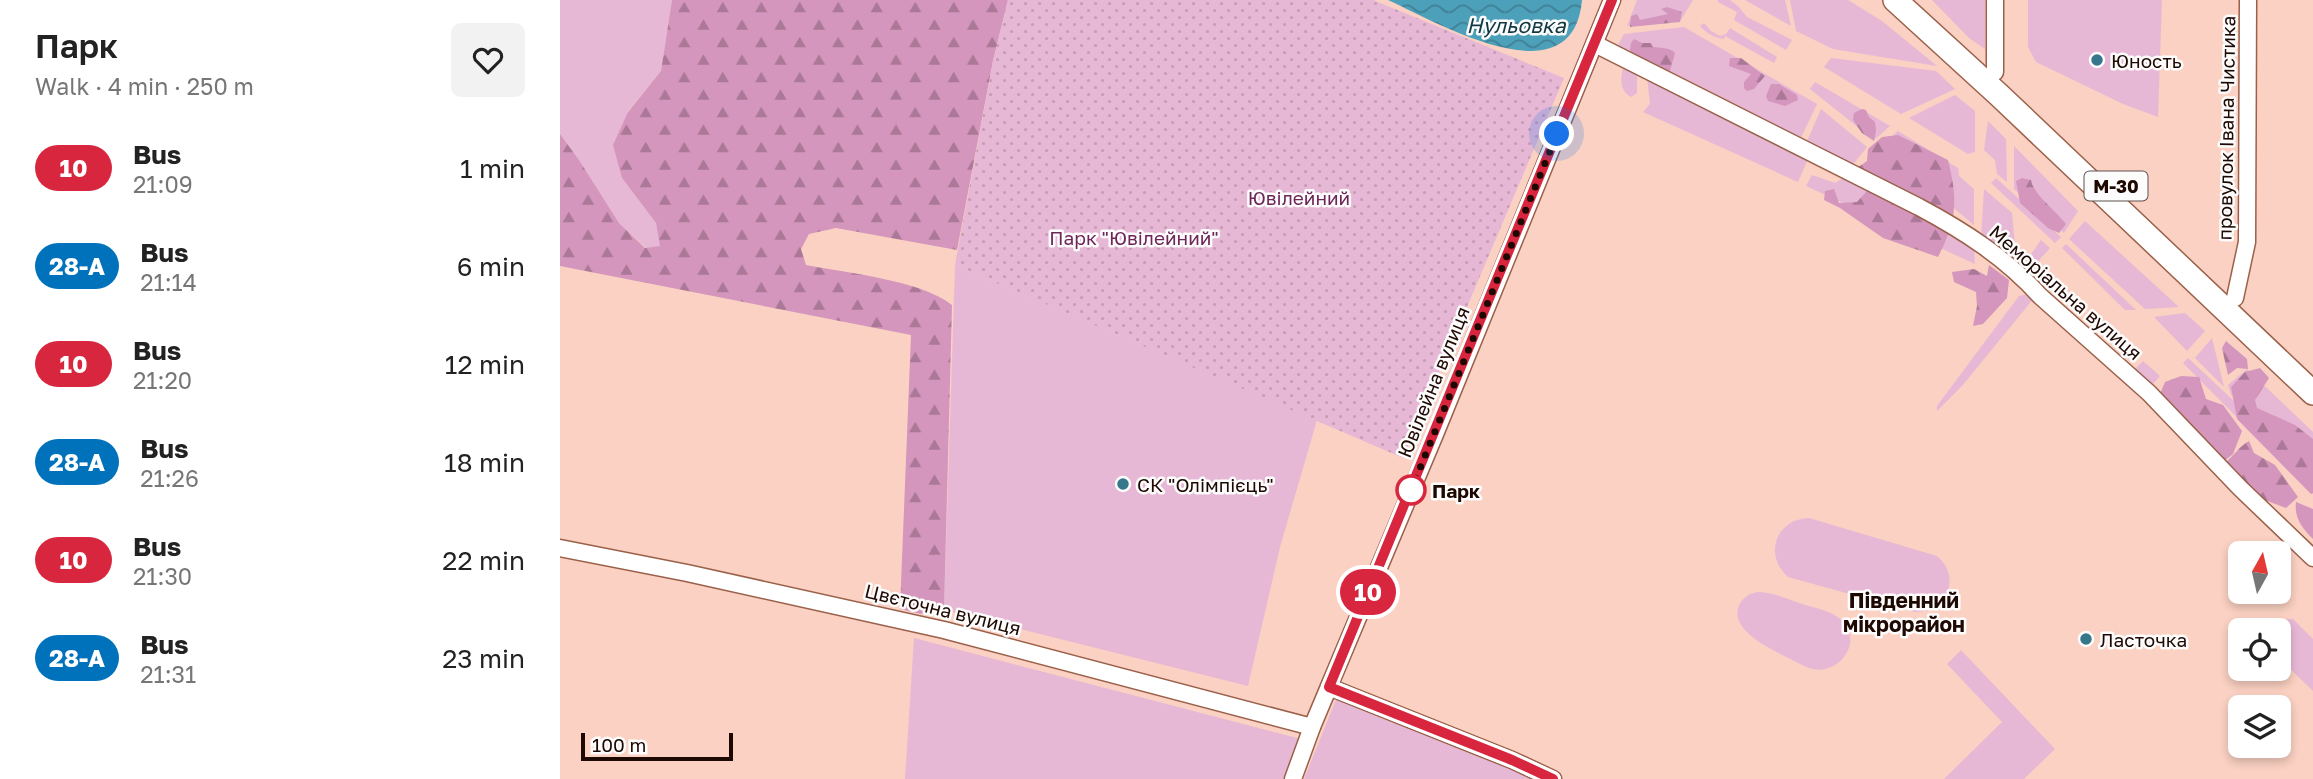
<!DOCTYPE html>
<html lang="en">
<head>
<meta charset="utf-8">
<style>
	body { margin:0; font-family:"Golos Text",sans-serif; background:#f2f2f2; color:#222; height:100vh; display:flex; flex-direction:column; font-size:26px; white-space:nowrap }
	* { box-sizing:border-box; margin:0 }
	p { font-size:23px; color:#767676 }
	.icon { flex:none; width:38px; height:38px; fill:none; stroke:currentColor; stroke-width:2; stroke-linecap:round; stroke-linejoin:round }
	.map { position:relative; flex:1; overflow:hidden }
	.side { display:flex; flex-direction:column; background:#fff; width:560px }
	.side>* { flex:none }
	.badge { padding:0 14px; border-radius:23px; font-size:24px; line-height:46px }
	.needle { width:46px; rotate:8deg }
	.tools { position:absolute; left:1668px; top:541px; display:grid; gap:14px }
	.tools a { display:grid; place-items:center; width:63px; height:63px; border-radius:10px; background:#fff; box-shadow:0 4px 10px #0003; font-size:35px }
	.scale { position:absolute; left:21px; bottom:18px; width:152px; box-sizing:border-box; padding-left:7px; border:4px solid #1e0802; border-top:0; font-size:19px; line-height:24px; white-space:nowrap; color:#1e0802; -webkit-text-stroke:5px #fcfcfc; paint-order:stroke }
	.you { position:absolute; width:35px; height:35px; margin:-18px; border:5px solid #fff; border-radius:50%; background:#1a73e8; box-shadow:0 0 0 10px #1a73e833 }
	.map>.badge { position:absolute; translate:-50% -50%; box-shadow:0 0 0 4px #fff }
	.round { display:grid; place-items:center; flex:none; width:74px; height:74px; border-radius:10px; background:#f2f2f2 }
	.headline { display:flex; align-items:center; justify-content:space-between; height:119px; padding:0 35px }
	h1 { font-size:33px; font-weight:600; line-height:52px }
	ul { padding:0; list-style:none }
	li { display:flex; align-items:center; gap:21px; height:98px; padding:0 35px }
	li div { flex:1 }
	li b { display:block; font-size:26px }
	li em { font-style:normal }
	li .badge { min-width:77px; font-weight:700; text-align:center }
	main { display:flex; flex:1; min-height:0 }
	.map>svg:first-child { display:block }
	.green { fill:#e7b8d5 }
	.forest { fill:url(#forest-firs) }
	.park { fill:url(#park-dots) }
	.water { fill:url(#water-waves) }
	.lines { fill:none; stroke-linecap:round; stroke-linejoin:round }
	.minor-casing { stroke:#9b6049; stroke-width:19 }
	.highway-casing { stroke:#9b6049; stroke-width:26 }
	.minor { stroke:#fff; stroke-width:16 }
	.highway { stroke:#fff; stroke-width:23 }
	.line-casing { stroke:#fff; stroke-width:16 }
	.line { stroke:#d7263d; stroke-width:10 }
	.walk { stroke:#1e0802; stroke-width:7; stroke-dasharray:0 12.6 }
	.poi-dot { fill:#37778b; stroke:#fcfcfc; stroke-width:2.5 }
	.stop-dot { fill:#fff; stroke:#d7263d; stroke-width:3.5 }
	.labels { text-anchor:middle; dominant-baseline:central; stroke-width:5; stroke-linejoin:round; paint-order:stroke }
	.shield { fill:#fcfcfc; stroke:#61514d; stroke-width:2 }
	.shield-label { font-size:18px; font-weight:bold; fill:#1e0802 }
	.poi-label { font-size:19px; fill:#1e0802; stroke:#fcfcfc; text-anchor:start }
	.street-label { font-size:19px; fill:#1e0802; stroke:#fcfcfc }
	.park-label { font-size:19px; fill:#6e2558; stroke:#fcfcfc }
	.stop-label { font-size:19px; font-weight:bold; fill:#1e0802; stroke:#fcfcfc; text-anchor:start }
	.water-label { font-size:21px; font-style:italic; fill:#113844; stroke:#fcfcfc }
	.neighbourhood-label { font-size:21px; font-weight:bold; fill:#1e0802; stroke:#fcfcfc }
</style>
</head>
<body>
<main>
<section class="side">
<div class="headline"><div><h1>Парк</h1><p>Walk · 4 min · 250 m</p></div><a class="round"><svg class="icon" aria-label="heart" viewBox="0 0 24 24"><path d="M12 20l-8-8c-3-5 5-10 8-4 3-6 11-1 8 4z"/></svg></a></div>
<ul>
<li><span class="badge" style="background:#d7263d;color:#fff">10</span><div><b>Bus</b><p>21:09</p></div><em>1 min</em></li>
<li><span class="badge" style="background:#0072bc;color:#fff">28-А</span><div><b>Bus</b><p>21:14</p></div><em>6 min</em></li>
<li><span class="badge" style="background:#d7263d;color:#fff">10</span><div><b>Bus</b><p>21:20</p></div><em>12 min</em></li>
<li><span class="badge" style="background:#0072bc;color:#fff">28-А</span><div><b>Bus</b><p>21:26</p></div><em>18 min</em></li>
<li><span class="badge" style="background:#d7263d;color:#fff">10</span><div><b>Bus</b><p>21:30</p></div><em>22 min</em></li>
<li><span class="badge" style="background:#0072bc;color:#fff">28-А</span><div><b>Bus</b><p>21:31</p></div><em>23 min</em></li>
</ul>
</section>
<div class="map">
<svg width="1753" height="779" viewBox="0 0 1753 779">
	<defs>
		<pattern id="forest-firs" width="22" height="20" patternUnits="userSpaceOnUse" patternTransform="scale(1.75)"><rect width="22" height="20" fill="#d496bd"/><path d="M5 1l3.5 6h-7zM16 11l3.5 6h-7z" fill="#ab7897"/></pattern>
		<pattern id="park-dots" width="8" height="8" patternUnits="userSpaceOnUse" patternTransform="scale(1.75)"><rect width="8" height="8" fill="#e7b8d5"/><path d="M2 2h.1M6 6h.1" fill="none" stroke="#c69db5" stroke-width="1.8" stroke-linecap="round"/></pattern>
		<pattern id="water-waves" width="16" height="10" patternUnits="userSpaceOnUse" patternTransform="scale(1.75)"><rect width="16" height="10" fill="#4ca0ba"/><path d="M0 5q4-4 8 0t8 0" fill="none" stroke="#3f8095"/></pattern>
	</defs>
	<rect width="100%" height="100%" fill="#fad1c2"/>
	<g class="green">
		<polygon points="0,0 112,0 101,71 68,111 62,178 96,223 101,247 86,248 59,223 19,160 0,134"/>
		<polygon points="1077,0 1133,0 1121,20 1067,26"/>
		<polygon points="1158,0 1170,0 1179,7 1187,17 1232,40 1226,50 1174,20 1177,12 1158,2"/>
		<polygon points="1185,0 1225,0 1231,26"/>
		<polygon points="1230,0 1288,0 1322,21 1377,66 1273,49 1236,31"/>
		<polygon points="1372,0 1425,0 1425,49 1409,38"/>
		<polygon points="1468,0 1602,0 1598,117 1563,104 1476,62 1468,47"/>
		<path d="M1144 23 1151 31 1160 36 1166 34 1170 28 1217 57 1214 63 1165 36 1164 39C1155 38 1146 33 1140 26Z"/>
		<polygon points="1124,27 1257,104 1239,142 1056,49 1064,34"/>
		<polygon points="1271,58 1376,71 1395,89 1341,114 1264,67"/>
		<path d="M1063 67 1077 74V93L1071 97C1059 90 1061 79 1063 67Z"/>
		<polygon points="1087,77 1248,159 1238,182 1083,112 1090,104"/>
		<polygon points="1255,82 1330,126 1314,140 1250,89"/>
		<polygon points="1395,95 1415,111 1415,152 1408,154 1349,118"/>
		<polygon points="1261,109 1307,147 1291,167 1245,146"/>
		<polygon points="1428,121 1446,139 1447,182 1437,174 1435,160 1424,150"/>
		<polygon points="1338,131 1398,168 1399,176 1414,189 1414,225 1320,146"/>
		<polygon points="1454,146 1518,211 1504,233 1454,189"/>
		<polygon points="1252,175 1275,183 1283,178 1399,237 1414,248 1415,264 1246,186"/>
		<polygon points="1436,178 1501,237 1495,243 1431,183"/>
		<polygon points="1424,189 1452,213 1457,266 1421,237"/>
		<polygon points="1525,221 1619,307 1585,309 1509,239"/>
		<polygon points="1481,240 1490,248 1467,274 1465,263"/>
		<polygon points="1506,244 1576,310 1565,310 1502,248"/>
		<polygon points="395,265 757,420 720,547 688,686 384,610"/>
		<polygon points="1484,287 1574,370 1583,361 1600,376 1589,389 1481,291"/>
		<polygon points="1468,294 1474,298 1402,386 1377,411 1377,406 1459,296"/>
		<polygon points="1625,313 1645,331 1627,351 1594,317"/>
		<polygon points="1652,338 1664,387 1635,358"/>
		<polygon points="1628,358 1753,475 1753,494 1623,363"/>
		<polygon points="1687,369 1753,432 1753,470 1671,395 1668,385"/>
		<path d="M1249 518 1377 556C1402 577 1387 613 1355 612L1228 577C1203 555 1216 519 1249 518Z"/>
		<path d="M1197 592C1212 592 1225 598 1239 603 1251 607 1269 610 1279 618 1308 640 1276 684 1242 665 1223 654 1171 635 1178 608 1181 599 1188 594 1197 592Z"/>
		<polygon points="1727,619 1733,619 1753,639 1753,691 1719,658 1718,630 1715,630"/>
		<polygon points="354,638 737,738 742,742 728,779 345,779"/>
		<polygon points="1401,650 1495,749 1464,779 1384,779 1442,722 1387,664"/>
		<polygon points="779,692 993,779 744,779"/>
	</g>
	<g class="forest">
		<path d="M112 0H448L433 61 397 250 276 228 249 234 241 249 246 265C286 273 361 280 392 305L384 610 361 614 340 609 351 335 0 266V134L19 160 59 223 85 248 100 246 96 223 62 178 53 145 68 112 101 71Z"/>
		<polygon points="1107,7 1122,12 1120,22 1070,27 1071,16 1077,14 1080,20 1108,14 1101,9"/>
		<path d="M1074 39 1082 43H1091L1093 47C1100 48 1110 47 1115 53L1108 78 1074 57 1070 50 1071 43Z"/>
		<polygon points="1170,58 1181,58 1205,76 1194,89 1187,91 1184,88 1184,82 1191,74 1169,66"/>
		<polygon points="1211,84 1219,84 1237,95 1238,100 1225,106 1208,101 1206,96"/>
		<polygon points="1302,109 1306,110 1309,117 1315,122 1316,131 1314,141 1302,133 1293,120 1294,113"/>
		<path d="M1338 135 1388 160C1398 200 1397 220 1378 257L1323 238 1280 208 1264 200 1265 191 1274 189 1279 203 1297 202 1306 192 1308 178 1297 168 1307 161 1308 149 1322 137Z"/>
		<path d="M1462 178 1471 180C1473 194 1496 211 1506 224L1499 233 1488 228 1460 203 1456 181Z"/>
		<polygon points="1429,265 1449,280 1447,298 1423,324 1413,326 1417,306 1416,292 1394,282 1392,272 1414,269 1427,276"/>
		<polygon points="1666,341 1687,359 1688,369 1677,368 1668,375 1662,348"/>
		<polygon points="1700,368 1709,378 1695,400 1697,408 1735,425 1753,439 1753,493 1751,494 1677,419 1671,387 1685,372"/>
		<polygon points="1621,376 1639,377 1646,399 1663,405 1682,431 1673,454 1663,462 1600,394 1605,382"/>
		<path d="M1689 441 1694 453 1715 465 1738 497 1726 508 1697 497 1685 488 1687 482 1674 475 1665 463C1673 456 1681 445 1689 441Z"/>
		<path d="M1736 502 1753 509V539C1742 528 1734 518 1736 502Z"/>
	</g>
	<polygon class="park" points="448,0 813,0 1004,78 843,458 395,265 433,61"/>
	<path class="water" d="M828 0H1022C1013 102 878 23 828 0Z"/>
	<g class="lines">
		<defs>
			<g id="minor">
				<path d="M1035 44 1359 207C1404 231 1446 258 1480 296L1589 393 1680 488 1753 558"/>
				<polyline points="1435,72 1435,0"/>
				<polyline points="1675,298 1687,242 1688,0"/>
				<polyline points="0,548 127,573 384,630 752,727"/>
				<polyline points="769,687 952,760 993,779"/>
				<polyline points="733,779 752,727 876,432 1052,0"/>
			</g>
			<polyline id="highway" points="1335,0 1439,95 1753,393"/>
		</defs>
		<use href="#minor" class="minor-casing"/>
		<use href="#highway" class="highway-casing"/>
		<use href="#minor" class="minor"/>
		<use href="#highway" class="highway"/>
	</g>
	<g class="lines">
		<defs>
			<polyline id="line" points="993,779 952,760 769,687 1052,0"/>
		</defs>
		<use href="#line" class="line-casing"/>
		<use href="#line" class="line"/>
		<polyline class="walk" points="851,490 997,134"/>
	</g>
	<g class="poi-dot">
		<circle cx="1537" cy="60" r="7"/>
		<circle cx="563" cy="484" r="7"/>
		<circle cx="1526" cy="639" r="7"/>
	</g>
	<circle class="stop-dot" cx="851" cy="490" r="14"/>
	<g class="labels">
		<rect class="shield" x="1524.5" y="171.5" width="63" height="29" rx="5"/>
		<g class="shield-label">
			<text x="1556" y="186">М-30</text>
		</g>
		<g class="poi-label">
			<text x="1551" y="60">Юность</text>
			<text x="577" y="484">СК "Олімпієць"</text>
			<text x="1540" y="639">Ласточка</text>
		</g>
		<g class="street-label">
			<text transform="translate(1666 128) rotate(-89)">провулок Івана Чистика</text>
			<text transform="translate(1506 292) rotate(41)">Меморіальна вулиця</text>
			<text transform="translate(873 382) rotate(-68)">Ювілейна вулиця</text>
			<text transform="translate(383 609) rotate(14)">Цвєточна вулиця</text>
		</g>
		<g class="park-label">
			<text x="739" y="197">Ювілейний</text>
			<text x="574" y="237">Парк "Ювілейний"</text>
		</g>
		<g class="stop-label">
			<text x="872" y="490">Парк</text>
		</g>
		<g class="water-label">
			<text x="956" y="25">Нульовка</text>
		</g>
		<g class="neighbourhood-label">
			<text x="1344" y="600">Південний<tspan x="1344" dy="24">мікрорайон</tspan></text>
		</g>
	</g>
</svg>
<div class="tools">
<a><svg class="needle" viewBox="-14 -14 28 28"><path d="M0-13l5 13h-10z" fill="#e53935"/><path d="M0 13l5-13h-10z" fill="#767676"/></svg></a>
<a><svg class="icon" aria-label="locate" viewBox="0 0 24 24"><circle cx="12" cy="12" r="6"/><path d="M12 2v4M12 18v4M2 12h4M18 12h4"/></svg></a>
<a><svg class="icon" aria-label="layers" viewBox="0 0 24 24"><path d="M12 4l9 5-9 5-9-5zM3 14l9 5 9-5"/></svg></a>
</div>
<div class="scale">100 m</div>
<div class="you" style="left:997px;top:134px"></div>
<b class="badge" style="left:808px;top:592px;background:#d7263d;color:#fff">10</b>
</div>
</main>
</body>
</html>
